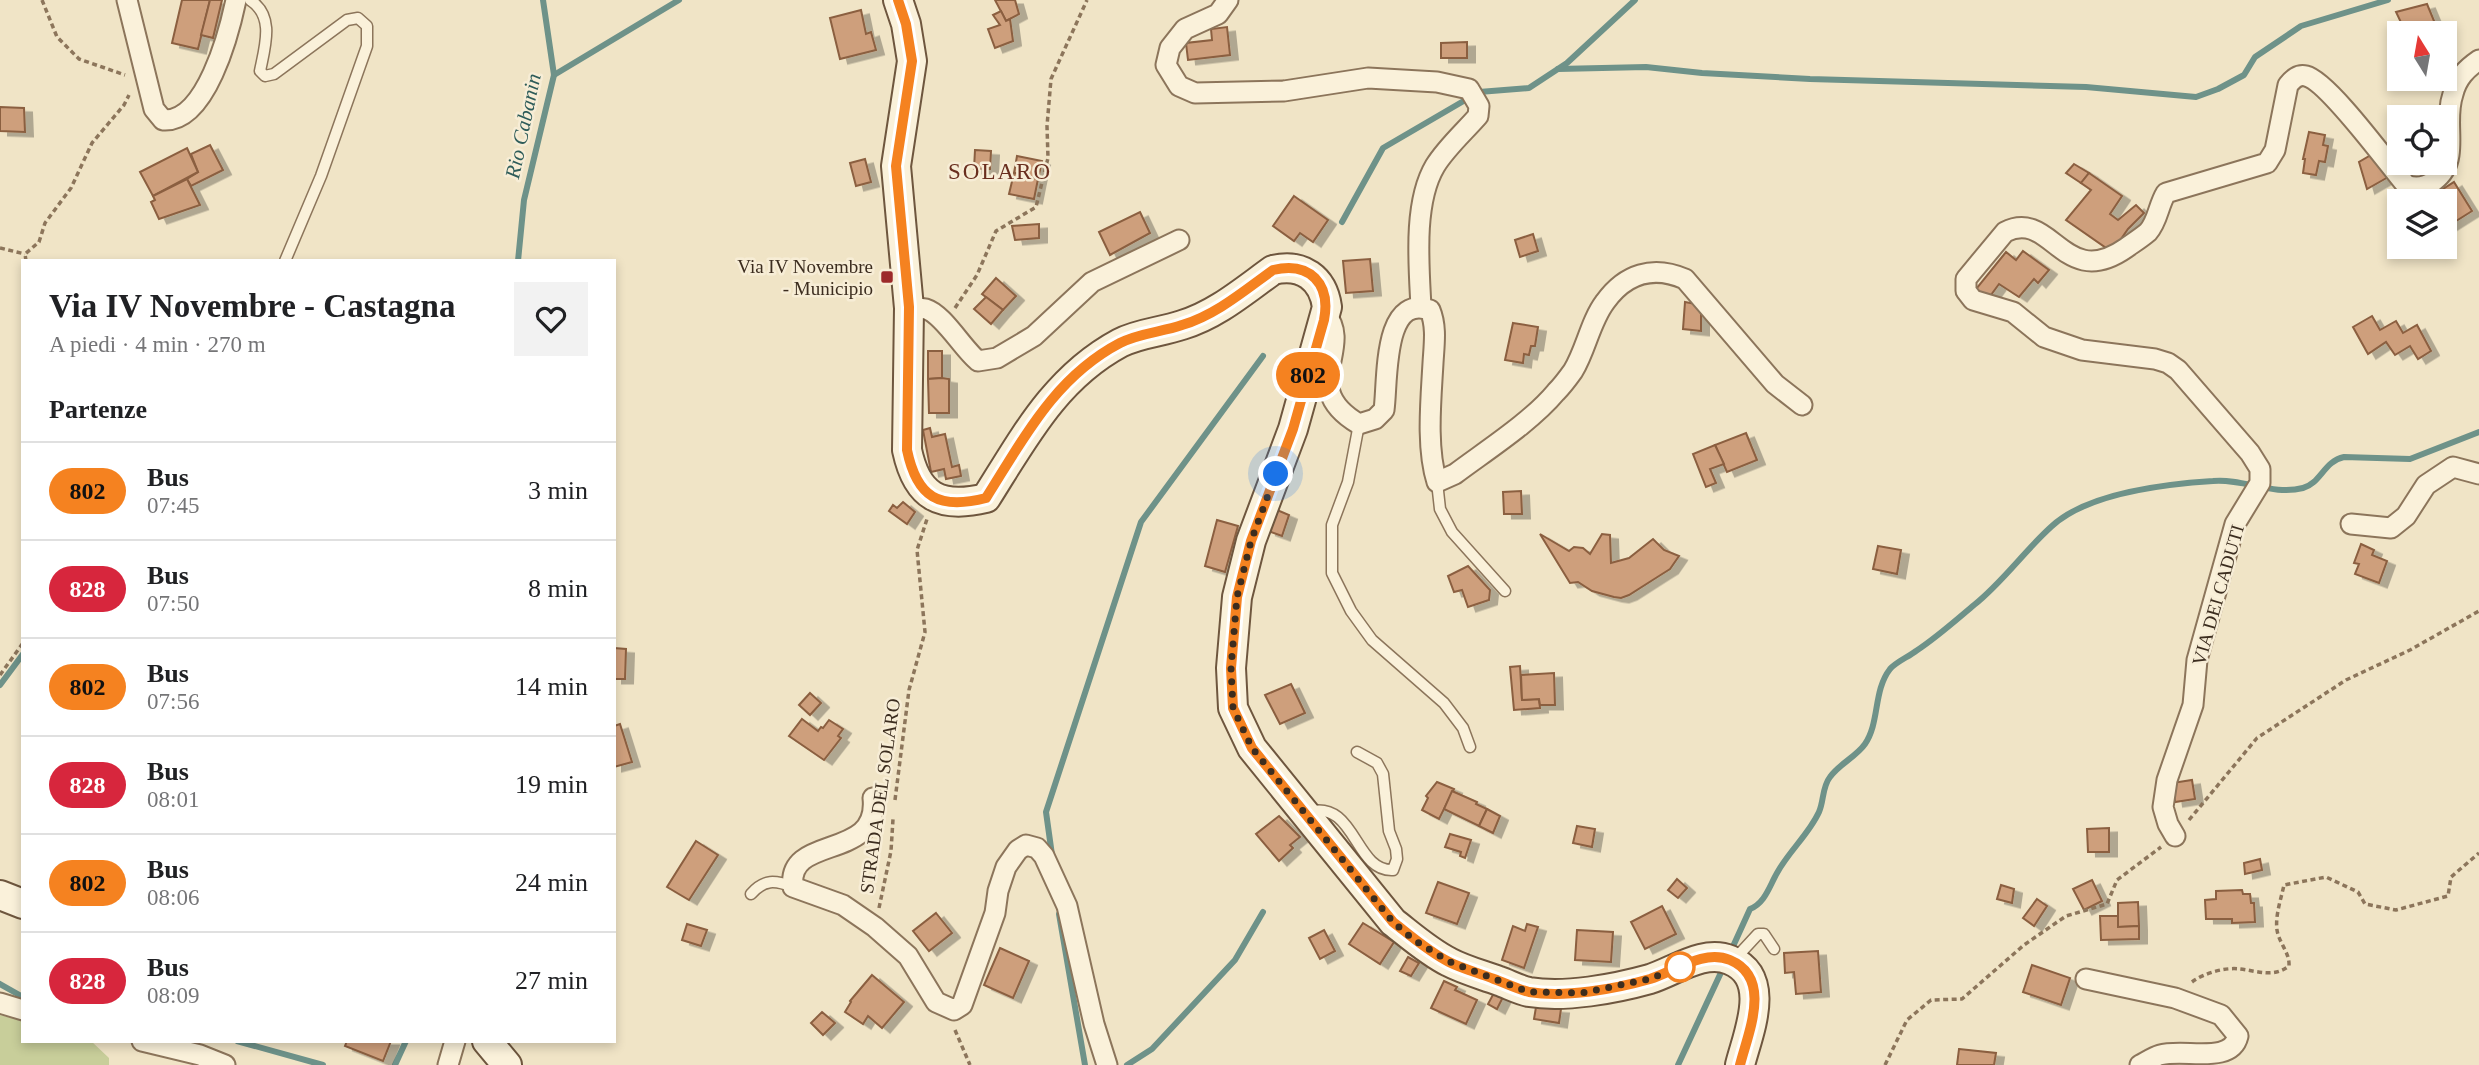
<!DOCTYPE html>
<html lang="it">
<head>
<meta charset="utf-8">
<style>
	body { margin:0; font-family:"Times New Roman",serif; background:#f2f2f2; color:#202124; height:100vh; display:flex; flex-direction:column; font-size:26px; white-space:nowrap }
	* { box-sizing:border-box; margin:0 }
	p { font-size:23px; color:#757577 }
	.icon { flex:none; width:38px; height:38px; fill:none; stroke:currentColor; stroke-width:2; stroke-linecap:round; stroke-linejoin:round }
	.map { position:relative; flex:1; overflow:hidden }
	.panel { position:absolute; left:21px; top:259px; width:595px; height:784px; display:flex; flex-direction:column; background:#fff; border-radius:0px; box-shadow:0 4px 10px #0003 }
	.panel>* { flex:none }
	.badge { padding:0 14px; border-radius:23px; font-size:24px; line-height:46px }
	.needle { width:46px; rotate:349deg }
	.buttons { position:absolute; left:2387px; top:21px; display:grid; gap:14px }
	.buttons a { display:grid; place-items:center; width:70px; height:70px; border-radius:0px; background:#fff; box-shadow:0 4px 10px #0003; font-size:35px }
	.you { position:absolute; width:35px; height:35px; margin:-18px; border:5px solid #fff; border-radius:50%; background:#1a73e8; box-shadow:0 0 0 10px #1a73e833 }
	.map>.badge { position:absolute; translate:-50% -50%; box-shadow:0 0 0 4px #fff }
	h2 { padding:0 28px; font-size:26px; line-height:63px }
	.round { display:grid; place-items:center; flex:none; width:74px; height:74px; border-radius:0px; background:#f2f2f2 }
	.headline { display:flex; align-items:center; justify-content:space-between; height:119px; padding:0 28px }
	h1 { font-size:33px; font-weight:800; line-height:52px }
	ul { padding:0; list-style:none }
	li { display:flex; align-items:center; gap:21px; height:98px; padding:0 28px; border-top:2px solid #e0e0e0 }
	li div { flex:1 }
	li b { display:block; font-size:26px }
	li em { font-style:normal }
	li .badge { min-width:77px; font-weight:700; text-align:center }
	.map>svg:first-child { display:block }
	.green { fill:#c8ce9a }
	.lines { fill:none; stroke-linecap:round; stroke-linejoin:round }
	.stream { stroke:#6e9289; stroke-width:6 }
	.building { fill:#ce9f7c; stroke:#8b5f40; stroke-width:2; filter:url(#shadow) }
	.lane-casing { stroke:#8c755b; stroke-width:13 }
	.street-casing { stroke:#8c755b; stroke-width:23 }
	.secondary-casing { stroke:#6e563e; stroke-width:32 }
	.path { stroke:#8c755b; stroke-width:3.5; stroke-dasharray:5 3.5; stroke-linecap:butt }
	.lane { stroke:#faf1da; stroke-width:10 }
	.street { stroke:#faf1da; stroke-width:19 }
	.secondary { stroke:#faf1da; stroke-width:28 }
	.line-casing { stroke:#fff; stroke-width:16 }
	.line { stroke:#f58220; stroke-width:10 }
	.walk { stroke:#3c2d1f; stroke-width:7; stroke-dasharray:0 12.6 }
	.poi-dot { fill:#9c2a2a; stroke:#f7edd6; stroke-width:2.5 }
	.stop-dot { fill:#fff; stroke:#f58220; stroke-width:3.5 }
	.labels { text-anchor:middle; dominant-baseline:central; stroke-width:5; stroke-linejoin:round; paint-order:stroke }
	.poi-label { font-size:19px; fill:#3c2d1f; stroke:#f7edd6; text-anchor:end }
	.street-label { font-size:19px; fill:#3c2d1f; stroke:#f7edd6 }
	.water-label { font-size:21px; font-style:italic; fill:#2e5c59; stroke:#f7edd6 }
	.quarter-label { font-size:23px; letter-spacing:2px; fill:#692e1e; stroke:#f7edd6 }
</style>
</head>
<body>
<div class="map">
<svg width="2479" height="1065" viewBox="0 0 2479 1065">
	<defs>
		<filter id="shadow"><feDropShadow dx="8" dy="4.5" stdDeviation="0" flood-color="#0004"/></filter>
	</defs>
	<rect width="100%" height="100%" fill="#f0e4c6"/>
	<polygon class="green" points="0,1015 23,1021 23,1041 91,1041 109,1058 109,1065 0,1065"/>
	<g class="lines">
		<g class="stream">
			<polyline points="1558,69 1646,67 1702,73 1810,79 2086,87 2196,97 2218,89 2244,75 2255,57 2301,26 2388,0"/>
			<polyline points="554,75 679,0"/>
			<polyline points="1342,222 1383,148 1479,92 1529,88 1567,63 1635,0"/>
			<polyline points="518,261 524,200 554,75 543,0"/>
			<polyline points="0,685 23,654"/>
			<polyline points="1052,855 1046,812 1141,522 1263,356"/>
			<polyline points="1059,914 1085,1065"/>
			<path d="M1730 953 1750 909C1765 903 1769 887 1777 873 1789 851 1809 834 1819 812 1824 801 1822 787 1830 777 1839 764 1856 757 1865 744 1880 722 1873 691 1890 669 1896 662 1908 657 1916 651 1936 638 1955 621 1974 605 2003 582 2025 550 2052 526 2088 493 2166 484 2213 481 2243 478 2273 496 2303 488 2321 483 2324 461 2344 457L2410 459 2479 432"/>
			<polyline points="0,984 23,997"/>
			<polyline points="237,1041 323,1065"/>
			<polyline points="395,1065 406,1041"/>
			<polyline points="1127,1065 1152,1049 1235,960 1263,912"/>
			<polyline points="1678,1065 1724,966"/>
		</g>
	</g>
	<g class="building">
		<polygon points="182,0 210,0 198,49 172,43"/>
		<polygon points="210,0 222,0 213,38 201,35"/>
		<polygon points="995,0 1015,0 1019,14 1006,21"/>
		<polygon points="2427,4 2439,33 2406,33 2396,12"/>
		<polygon points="861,10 866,34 871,32 876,50 840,59 830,18"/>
		<polygon points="1001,11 1006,21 1010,19 1013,41 995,48 988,29 1000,25 993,15"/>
		<polygon points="1227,27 1230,55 1188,60 1186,43 1212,40 1211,29"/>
		<polygon points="1467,42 1467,58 1441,58 1441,43"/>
		<polygon points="0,107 24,108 25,132 0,131"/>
		<polygon points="2309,132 2325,135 2323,145 2328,146 2325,162 2319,161 2316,175 2303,173 2305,159 2303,159"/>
		<polygon points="210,145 223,170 191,186 187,179 198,172 191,154"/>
		<polygon points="187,148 198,172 153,196 140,172"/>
		<polygon points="975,150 991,151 990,169 974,169"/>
		<polygon points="2376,152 2390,176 2367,189 2359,162"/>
		<polygon points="1017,156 1042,161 1038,179 1014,173"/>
		<polygon points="865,159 871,182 856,186 850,163"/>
		<polygon points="2074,164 2089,173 2081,183 2066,173"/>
		<polygon points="1014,173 1038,179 1034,199 1009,194"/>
		<polygon points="2089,173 2122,196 2110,214 2118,220 2136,205 2144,213 2128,229 2112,252 2066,220 2091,190 2081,183"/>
		<polygon points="187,179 200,205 159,219 151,202 155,200 153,196"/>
		<polygon points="2454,182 2472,211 2445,228 2445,201 2431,201 2429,198"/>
		<polygon points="1294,196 1328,220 1313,242 1300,233 1294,241 1273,226"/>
		<polygon points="1140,212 1150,233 1110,255 1099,232"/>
		<polygon points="1039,224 1039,238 1015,240 1012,226"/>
		<polygon points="1533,234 1538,251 1520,257 1515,240"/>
		<polygon points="2023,251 2049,270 2038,283 2034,279 2019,297 1999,284 1988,299 1976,289 2006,252 2016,260"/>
		<polygon points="1370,259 1373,291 1346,293 1343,261"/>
		<polygon points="996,278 1016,296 1003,310 982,294"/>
		<polygon points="986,297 1003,310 991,324 974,309"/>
		<polygon points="1685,302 1701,305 1701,331 1683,329"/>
		<polygon points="2372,316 2380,330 2396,321 2403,333 2417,325 2431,351 2418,359 2410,346 2395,355 2386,342 2368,354 2353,327"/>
		<polygon points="1513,323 1538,327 1535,346 1531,346 1529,355 1524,354 1523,363 1505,360"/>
		<polygon points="928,351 942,351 942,378 928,379"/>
		<polygon points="942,378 949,379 949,413 929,413 928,379"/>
		<polygon points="930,428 932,437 945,434 952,467 959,465 961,476 946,479 944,469 931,472 923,430"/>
		<polygon points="1746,433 1757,460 1727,472 1715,445"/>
		<polygon points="1715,445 1724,464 1710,469 1716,483 1706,487 1693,454"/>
		<polygon points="1521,491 1522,514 1504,514 1503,492"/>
		<polygon points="903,502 915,512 907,524 889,511 893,505 897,508"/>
		<polygon points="1277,510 1289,515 1282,536 1268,531"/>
		<polygon points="1217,520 1238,526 1225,572 1205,566"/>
		<polygon points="1540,534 1569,551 1574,547 1583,548 1590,554 1602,534 1610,535 1611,563 1629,558 1653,539 1664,550 1679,556 1670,569 1659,576 1629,595 1621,598 1614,597 1592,591 1578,582 1570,583"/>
		<polygon points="2361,544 2374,550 2372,555 2387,561 2379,583 2355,574 2359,564 2354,563"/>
		<polygon points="1878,546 1901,550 1897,574 1873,569"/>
		<polygon points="1468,566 1490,590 1489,600 1468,607 1462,590 1454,592 1448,576"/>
		<polygon points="614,648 626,649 625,679 614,679"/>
		<polygon points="1520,666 1522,700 1539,699 1540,708 1514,710 1510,667"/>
		<polygon points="1554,673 1555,705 1540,705 1539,699 1522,700 1521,675"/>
		<polygon points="1291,684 1305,713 1280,724 1265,695"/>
		<polygon points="810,693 821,703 810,715 799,705"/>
		<polygon points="802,719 818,731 821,727 823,728 829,720 843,729 838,736 841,738 824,760 789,736"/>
		<polygon points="620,724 632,762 614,767 614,726"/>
		<polygon points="2192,780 2195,799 2175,802 2172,783"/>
		<polygon points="1437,782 1454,789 1439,819 1422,810 1428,798 1426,796"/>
		<polygon points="1452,791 1477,802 1476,804 1487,809 1479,826 1444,809"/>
		<polygon points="1487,809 1500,816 1493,833 1479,826"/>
		<polygon points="1279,816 1300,837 1290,845 1293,848 1279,861 1256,834"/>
		<polygon points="1577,826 1595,829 1592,847 1573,843"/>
		<polygon points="2109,828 2109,852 2088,852 2087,829"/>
		<polygon points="1450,834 1471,840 1465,858 1460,856 1461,852 1445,847"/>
		<polygon points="696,841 718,855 689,900 667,887"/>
		<polygon points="2260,859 2262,870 2245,874 2244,863"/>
		<polygon points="1677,879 1687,888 1678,898 1668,890"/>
		<polygon points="2092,880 2102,901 2084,910 2073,889"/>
		<polygon points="1438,882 1469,893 1457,924 1426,913"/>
		<polygon points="2001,885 2014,889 2012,903 1997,899"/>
		<polygon points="2242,890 2243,894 2250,894 2251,903 2254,903 2255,922 2232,923 2232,919 2206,919 2205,900 2216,899 2216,891"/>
		<polygon points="2037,899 2047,906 2034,926 2023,918"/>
		<polygon points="2138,902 2139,926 2118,927 2118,903"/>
		<polygon points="1662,906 1676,934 1645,949 1631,922"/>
		<polygon points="936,913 952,933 929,951 913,931"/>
		<polygon points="2100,916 2118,916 2118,927 2139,926 2139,939 2101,940"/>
		<polygon points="1363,923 1394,942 1380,964 1349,944"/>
		<polygon points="687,924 707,930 701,946 682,940"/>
		<polygon points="1527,924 1538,927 1524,968 1502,960 1513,926 1525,931"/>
		<polygon points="1324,930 1335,951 1320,959 1309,938"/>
		<polygon points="1577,930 1613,932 1611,962 1575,960"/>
		<polygon points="1000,948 1029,961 1013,998 984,985"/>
		<polygon points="1818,951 1821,992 1796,994 1794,972 1785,973 1784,953"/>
		<polygon points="1408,957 1419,963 1411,976 1400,971"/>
		<polygon points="2032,965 2070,978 2061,1005 2023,992"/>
		<polygon points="872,975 904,1002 882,1028 868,1016 863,1024 845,1012 851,1002 850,1001"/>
		<polygon points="1444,981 1457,987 1455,990 1477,1000 1466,1024 1431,1008"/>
		<polygon points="1495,991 1504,995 1497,1009 1488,1004"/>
		<polygon points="1536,1007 1561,1009 1559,1023 1534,1019"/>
		<polygon points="822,1012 835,1023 823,1035 811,1023"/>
		<polygon points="347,1041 391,1041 383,1061 345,1046"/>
		<polygon points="1959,1049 1996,1053 1994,1065 1957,1065"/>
	</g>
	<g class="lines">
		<defs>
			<g id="lane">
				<path d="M250 0C275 16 265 46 260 71L265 76 274 74 347 20 358 18 367 26V46L321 176 285 261"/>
				<polyline points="1359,424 1348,482 1332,525 1332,573 1351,611 1372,640 1444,703 1463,728 1470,747"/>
				<polyline points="1437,482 1440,509 1452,532 1505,591"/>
				<path d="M1308 812C1356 799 1354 872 1393 870L1397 859 1396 849 1389 831 1383 774 1377 763 1357 752"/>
				<path d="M751 894C764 879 775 880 793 887"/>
				<polyline points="1733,961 1758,934 1764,934 1774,949"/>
			</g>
			<g id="street">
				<path d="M127 0 154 109 163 120C206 123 229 33 236 0"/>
				<path d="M1228 0 1218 14 1185 29 1170 48 1166 65 1179 86 1195 93 1284 91 1368 78 1437 82 1469 89 1479 106 1478 116C1464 132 1446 148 1435 166 1413 203 1419 266 1421 307"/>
				<path d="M909 308C914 308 921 308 926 309 943 314 963 349 978 361L997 358 1034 336 1092 282 1179 240"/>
				<path d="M1325 313C1355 349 1296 387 1359 424L1375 419 1384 410C1388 383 1382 293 1430 310 1437 327 1434 345 1433 363 1431 399 1426 448 1437 482L1455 474C1487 450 1531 422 1556 392 1562 386 1568 378 1573 371 1586 350 1590 322 1605 302 1625 274 1653 265 1685 279L1775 384 1802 405"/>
				<polyline points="2351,524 2391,528 2406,516 2426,485 2453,467 2479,474"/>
				<path d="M873 798C880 862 786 833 793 887L843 905 875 927 908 956 936 1002 954 1010 962 1005 995 913 998 891 1006 867 1018 850 1026 845 1037 848 1044 856 1067 906 1094 1024 1107 1065"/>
				<path d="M2175 836 2168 824 2163 807 2167 780 2193 705 2197 660 2235 524 2260 483V469L2250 453 2178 370 2168 363 2155 359 2082 350 2044 337 2013 312 1973 300 1966 291V279L2005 232C2052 208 2063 292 2126 248 2133 243 2141 238 2148 232 2158 221 2158 206 2166 193L2267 163 2275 150 2288 85C2293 79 2298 74 2306 76 2328 81 2389 165 2406 185 2426 193 2446 176 2449 155 2452 135 2446 114 2453 94 2457 78 2466 69 2479 60"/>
				<path d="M2086 979 2175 998 2221 1015 2238 1036C2231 1065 2184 1048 2160 1055 2153 1057 2146 1062 2140 1065"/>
				<polyline points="0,1003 23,1010"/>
				<polyline points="142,1041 200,1055 225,1065"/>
				<polyline points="448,1065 455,1041"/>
			</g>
			<g id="secondary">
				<path d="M898 0 906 24 912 61 896 166 909 308 907 450C917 497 940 509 986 498 1024 438 1055 378 1120 343 1139 333 1162 332 1182 325 1216 315 1245 290 1273 270 1302 263 1323 278 1327 307L1293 429 1251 541 1237 597 1231 668 1233 708 1252 748 1393 922C1411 936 1429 952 1449 962 1464 970 1483 975 1499 981 1508 984 1519 990 1529 992 1565 998 1614 989 1650 979 1675 971 1704 949 1730 960 1773 978 1748 1033 1740 1065"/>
				<polyline points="0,895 23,904"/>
				<polyline points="487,1041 507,1065"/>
			</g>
		</defs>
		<use href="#lane" class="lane-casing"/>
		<use href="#street" class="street-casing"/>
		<use href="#secondary" class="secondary-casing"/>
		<g class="path">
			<polyline points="42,0 57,37 79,59 125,75"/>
			<polyline points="0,248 25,254"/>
			<polyline points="26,261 25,254 39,242 45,223 71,188 92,143 124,105 129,95"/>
			<polyline points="955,308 977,275 996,231 1036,207 1048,158 1047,126 1051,79 1087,0"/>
			<polyline points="0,675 23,643"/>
			<polyline points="895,800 909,690 925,632 917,550 927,519"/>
			<polyline points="2189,820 2257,738 2346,680 2410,650 2479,611"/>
			<polyline points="879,908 891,851 893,819"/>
			<path d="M2192 982C2204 973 2225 967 2240 969 2258 971 2274 978 2289 966 2290 953 2279 943 2277 930 2275 916 2281 899 2284 885L2326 877 2358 892 2365 904 2396 910 2448 896 2451 877 2479 853"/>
			<polyline points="955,1030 970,1065"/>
			<polyline points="1885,1065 1907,1020 1931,1000 1962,999 2024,945 2066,916 2107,904 2117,880 2161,847"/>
		</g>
		<use href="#lane" class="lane"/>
		<use href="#street" class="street"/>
		<use href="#secondary" class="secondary"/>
	</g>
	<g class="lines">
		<defs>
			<path id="line" d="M898 0 906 24 912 61 896 166 909 307 907 450C917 498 939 510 986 498 1024 438 1055 377 1120 343 1139 333 1162 332 1182 325 1216 315 1245 290 1273 270 1310 261 1331 284 1324 320L1293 429 1251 541 1237 597 1231 668 1233 708 1252 748 1393 922C1411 936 1429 952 1449 962 1463 969 1479 973 1494 979 1505 983 1517 989 1529 992 1565 998 1615 989 1650 979 1675 971 1704 949 1730 960 1773 978 1748 1033 1740 1065"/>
		</defs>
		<use href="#line" class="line-casing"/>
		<use href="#line" class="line"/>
		<polyline class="walk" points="1276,474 1251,541 1237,597 1231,668 1233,708 1252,748 1393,922 1414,940 1450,962 1529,992 1582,993 1649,979 1688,964 1680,967"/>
	</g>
	<rect class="poi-dot" x="880" y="270" width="14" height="14" rx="3.5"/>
	<circle class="stop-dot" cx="1680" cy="967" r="14"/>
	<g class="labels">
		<g class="poi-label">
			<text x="873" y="266">Via IV Novembre<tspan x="873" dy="22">- Municipio</tspan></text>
		</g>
		<g class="street-label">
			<text transform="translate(2218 595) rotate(-74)">VIA DEI CADUTI</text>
			<text transform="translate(880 796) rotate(-82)">STRADA DEL SOLARO</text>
		</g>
		<g class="water-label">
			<text transform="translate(523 126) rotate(-78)">Rio Cabanin</text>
		</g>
		<g class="quarter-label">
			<text x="1000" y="171">SOLARO</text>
		</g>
	</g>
</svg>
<div class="buttons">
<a><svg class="needle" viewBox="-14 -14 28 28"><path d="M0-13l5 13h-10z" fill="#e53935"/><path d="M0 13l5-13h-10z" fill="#757577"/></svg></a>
<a><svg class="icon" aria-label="locate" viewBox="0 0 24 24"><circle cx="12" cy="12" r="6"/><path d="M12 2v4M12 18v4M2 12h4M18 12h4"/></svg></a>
<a><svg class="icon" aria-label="layers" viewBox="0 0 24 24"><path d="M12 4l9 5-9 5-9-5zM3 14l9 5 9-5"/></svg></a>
</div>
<div class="you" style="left:1276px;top:474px"></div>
<b class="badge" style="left:1308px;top:375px;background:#f58220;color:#111">802</b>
<section class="panel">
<div class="headline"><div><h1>Via IV Novembre - Castagna</h1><p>A piedi · 4 min · 270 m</p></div><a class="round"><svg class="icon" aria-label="heart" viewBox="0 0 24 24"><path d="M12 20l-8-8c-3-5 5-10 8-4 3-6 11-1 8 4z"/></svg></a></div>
<h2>Partenze</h2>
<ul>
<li><span class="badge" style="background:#f58220;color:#111">802</span><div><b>Bus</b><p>07:45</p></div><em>3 min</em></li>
<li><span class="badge" style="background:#d7263d;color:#fff">828</span><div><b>Bus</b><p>07:50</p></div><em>8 min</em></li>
<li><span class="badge" style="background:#f58220;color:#111">802</span><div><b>Bus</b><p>07:56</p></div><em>14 min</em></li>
<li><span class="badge" style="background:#d7263d;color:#fff">828</span><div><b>Bus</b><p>08:01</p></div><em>19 min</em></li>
<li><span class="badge" style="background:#f58220;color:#111">802</span><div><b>Bus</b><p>08:06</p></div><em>24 min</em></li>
<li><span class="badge" style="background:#d7263d;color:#fff">828</span><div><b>Bus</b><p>08:09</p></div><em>27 min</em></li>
</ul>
</section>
</div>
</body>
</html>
